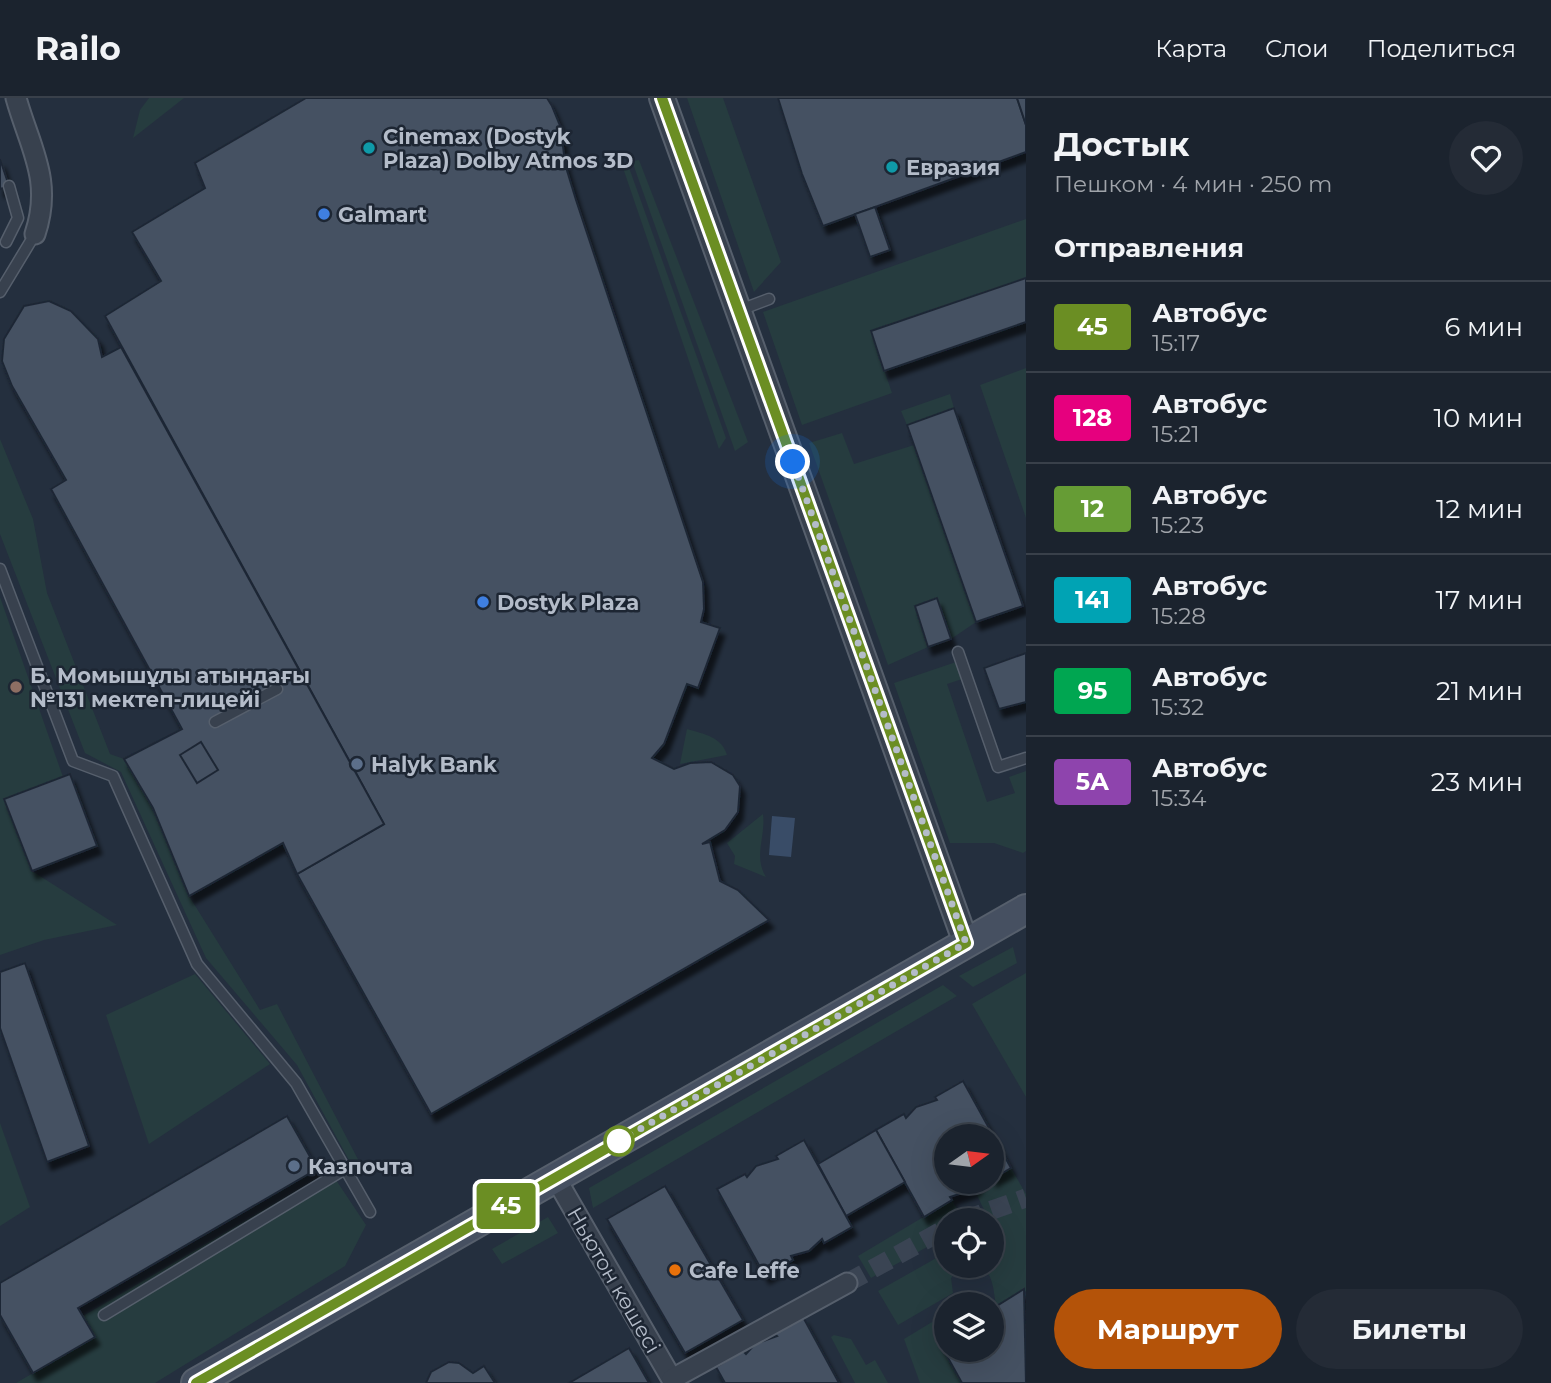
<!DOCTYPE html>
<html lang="ru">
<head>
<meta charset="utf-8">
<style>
	body { margin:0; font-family:Montserrat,sans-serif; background:#242b36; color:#f1f3f6; height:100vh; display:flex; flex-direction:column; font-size:26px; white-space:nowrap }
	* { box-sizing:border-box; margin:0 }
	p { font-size:23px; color:#a0a4aa }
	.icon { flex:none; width:38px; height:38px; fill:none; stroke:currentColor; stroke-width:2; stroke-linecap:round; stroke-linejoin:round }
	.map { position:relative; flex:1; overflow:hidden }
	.drawer { display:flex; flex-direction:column; background:#1b232e; width:525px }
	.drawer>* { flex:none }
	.badge { padding:0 14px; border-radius:5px; font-size:24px; line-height:46px }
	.needle { width:46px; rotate:76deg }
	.tools { position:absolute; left:934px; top:1026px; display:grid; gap:14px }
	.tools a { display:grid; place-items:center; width:70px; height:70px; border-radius:50%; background:#1b232e; box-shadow:0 7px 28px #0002,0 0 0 2px #39404a; font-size:35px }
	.you { position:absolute; width:35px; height:35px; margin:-18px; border:5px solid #fff; border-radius:50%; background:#1a73e8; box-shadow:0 0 0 10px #1a73e833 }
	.map>.badge { position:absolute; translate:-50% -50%; box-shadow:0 0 0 4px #fff }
	h2 { padding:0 28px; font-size:26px; line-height:63px }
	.round { display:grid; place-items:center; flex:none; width:74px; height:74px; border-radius:37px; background:#242b36 }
	.headline { display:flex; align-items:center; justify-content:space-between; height:119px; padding:0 28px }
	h1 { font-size:33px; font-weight:700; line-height:52px }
	.button { display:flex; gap:14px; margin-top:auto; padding:14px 28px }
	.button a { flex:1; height:80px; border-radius:42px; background:#b45309; color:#fff; font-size:28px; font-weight:700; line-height:80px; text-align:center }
	.button a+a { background:#242b36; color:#f1f3f6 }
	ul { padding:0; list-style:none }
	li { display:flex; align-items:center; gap:21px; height:91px; padding:0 28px; border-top:2px solid #39404a }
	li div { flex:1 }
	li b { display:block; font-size:26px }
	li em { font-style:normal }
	li .badge { min-width:77px; font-weight:700; text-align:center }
	header { display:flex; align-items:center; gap:42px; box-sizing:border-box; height:98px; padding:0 35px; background:#1b232e; border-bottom:2px solid #39404a }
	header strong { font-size:33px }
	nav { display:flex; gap:38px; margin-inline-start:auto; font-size:24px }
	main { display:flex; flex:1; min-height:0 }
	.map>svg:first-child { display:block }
	.green { fill:#263c3f }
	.water { fill:#394c67 }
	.building { fill:#455162; stroke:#1f2835; stroke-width:2; filter:url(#shadow) }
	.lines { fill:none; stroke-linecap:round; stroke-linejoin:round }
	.minor-tunnel { stroke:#3a4453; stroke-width:19; stroke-dasharray:19 10; stroke-linecap:butt }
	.service-casing { stroke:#565f6c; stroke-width:13 }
	.minor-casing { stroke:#565f6c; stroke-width:23 }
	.tertiary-casing { stroke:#565f6c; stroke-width:28 }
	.secondary-casing { stroke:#565f6c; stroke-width:32 }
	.service { stroke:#38414e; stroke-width:10 }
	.minor { stroke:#38414e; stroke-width:19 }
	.tertiary { stroke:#38414e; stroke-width:24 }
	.secondary { stroke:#465061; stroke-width:28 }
	.line-casing { stroke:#fff; stroke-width:16 }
	.line { stroke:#6b8e23; stroke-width:10 }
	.walk { stroke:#b4bcc9; stroke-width:7; stroke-dasharray:0 12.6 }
	.culture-dot { fill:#0f9aa8; stroke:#1d2633; stroke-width:2.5 }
	.shop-dot { fill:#3f7fe0; stroke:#1d2633; stroke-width:2.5 }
	.education-dot { fill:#8d6e63; stroke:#1d2633; stroke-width:2.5 }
	.service-dot { fill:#5c6f8a; stroke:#1d2633; stroke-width:2.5 }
	.stop-dot { fill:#fff; stroke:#6b8e23; stroke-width:3.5 }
	.food-dot { fill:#e8710a; stroke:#1d2633; stroke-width:2.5 }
	.labels { text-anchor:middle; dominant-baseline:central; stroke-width:5; stroke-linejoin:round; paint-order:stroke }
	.poi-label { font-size:21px; font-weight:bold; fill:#b4bcc9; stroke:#1d2633; text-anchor:start }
	.street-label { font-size:21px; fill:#b4bcc9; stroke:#1d2633 }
</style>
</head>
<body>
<header>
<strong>Railo</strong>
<nav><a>Карта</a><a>Слои</a><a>Поделиться</a></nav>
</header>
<main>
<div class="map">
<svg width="1026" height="1285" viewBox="0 0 1026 1285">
	<defs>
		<filter id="shadow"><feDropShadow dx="4.5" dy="8" stdDeviation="2" flood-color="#0009"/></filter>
	</defs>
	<rect width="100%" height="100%" fill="#242f3e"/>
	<g class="green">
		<polygon points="149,0 184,0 133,40 140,12"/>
		<polygon points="687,0 723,0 781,164 754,194"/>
		<polygon points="639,62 748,344 735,353 632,63"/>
		<polygon points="627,64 726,340 719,351 623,70"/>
		<polygon points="1026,121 1026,180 871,233 892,295 802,327 763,214"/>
		<polygon points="1026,270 1026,420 980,287"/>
		<polygon points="950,296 954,310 907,327 901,313"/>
		<polygon points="842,335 854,366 914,347 976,524 951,541 937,500 915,507 928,549 888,567 809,345"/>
		<polygon points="0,341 33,421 47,495 110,656 124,661 153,710 189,798 260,912 277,906 362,1069 350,1064 297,967 206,860 121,674 85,655 0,436"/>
		<polygon points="0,499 63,679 5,701 32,773 117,827 44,842 0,857"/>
		<polygon points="956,564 962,581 947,586 987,704 1015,695 1009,679 1026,673 1026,753 1023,755 994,745 950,745 894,585"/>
		<path d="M687 631C704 636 722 639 727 657L680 666Z"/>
		<path d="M763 716C766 739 753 758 766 779L734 766 735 758 727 745Z"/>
		<polygon points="1013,849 1017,865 973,889 959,878"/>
		<polygon points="1026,875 1026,999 972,906"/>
		<polygon points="195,876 270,966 149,1046 106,917"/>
		<polygon points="943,887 957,898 593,1110 589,1090"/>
		<polygon points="0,1025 30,1109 0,1128"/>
		<path d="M1011 1070 1026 1096V1194L1024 1191 996 1207C993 1191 993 1165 971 1169 962 1170 957 1173 951 1180L953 1195 898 1227 878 1193 947 1154V1167H992V1122H989L974 1091 980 1083H992Z"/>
		<polygon points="330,1073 366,1127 345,1168 155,1285 16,1285 95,1239 83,1218"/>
		<polygon points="952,1102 963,1122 947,1122 947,1138 871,1180 858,1158"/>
		<polygon points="548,1119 558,1135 502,1166 492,1151"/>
		<polygon points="947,1215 947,1234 937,1240 962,1285 920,1285 904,1241"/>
		<polygon points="834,1237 851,1241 866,1267 875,1262 888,1285 855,1285 831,1239"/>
	</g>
	<polygon class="water" points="772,718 795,720 791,759 769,757"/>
	<g class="building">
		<polygon points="306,0 547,0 552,8 561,30 565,66 576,102 703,484 704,511 701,524 720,530 698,590 687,586 664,646 652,660 674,671 690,665 711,664 733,677 740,688 738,714 725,732 702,746 710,744 720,783 738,792 769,822 431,1016 297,776 384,726 105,218 161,183 132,134 205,90 195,65"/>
		<polygon points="778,0 1017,0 1026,27 1026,54 823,128 802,76"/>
		<polygon points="1017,0 1026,0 1026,27"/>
		<polygon points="0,61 9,88 0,91"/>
		<polygon points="875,109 890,152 870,159 855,116"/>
		<polygon points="1026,180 1026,224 884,273 871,233"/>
		<polygon points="49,203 71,213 98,241 102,259 121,249 384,726 297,776 283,745 189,798 153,710 124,661 182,631 51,391 66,382 12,288 2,263 4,241 24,208"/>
		<polygon points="954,310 1023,508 976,524 907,327"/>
		<polygon points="937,500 951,541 928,549 915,508"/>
		<polygon points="1026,555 1026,604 999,611 984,570"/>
		<polygon points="201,644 218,672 197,685 180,657"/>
		<polygon points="70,676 97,748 32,773 4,701"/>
		<polygon points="25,865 89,1048 47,1064 0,930 0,874"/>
		<polygon points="963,983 1011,1070 992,1081 992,1038 947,1038 947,1083 980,1083 974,1091 950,1099 952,1102 924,1119 876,1032 904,1016 906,1020 916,1009 937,1002 935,999"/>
		<polygon points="287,1018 317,1071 78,1210 95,1239 33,1275 0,1217 0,1185"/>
		<polygon points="876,1032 905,1084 846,1118 818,1066"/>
		<polygon points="804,1042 852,1129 824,1145 822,1141 809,1153 791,1158 793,1162 765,1178 717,1091 745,1076 747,1079 756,1068 778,1061 776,1058"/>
		<polygon points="665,1088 743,1222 685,1255 607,1121"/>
		<polygon points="1024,1191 1026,1285 962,1285 937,1240 947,1234 947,1251 992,1251 992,1211"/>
		<polygon points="803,1219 839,1285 725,1285 716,1269 743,1253 746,1256 755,1246 777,1238 775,1236"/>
		<polygon points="629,1250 649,1285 569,1285"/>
		<polygon points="449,1264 459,1265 473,1275 484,1268 495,1285 426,1285 431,1274"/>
	</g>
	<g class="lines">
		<g class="minor-tunnel">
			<polyline points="964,1122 1026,1100"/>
			<polyline points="847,1185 947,1130"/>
		</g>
		<defs>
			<g id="service">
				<polyline points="6,144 18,120 9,88"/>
				<polyline points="0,194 35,136"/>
				<polyline points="740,212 769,201"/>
				<polyline points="0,471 73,663 113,678 197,866 296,985 370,1114"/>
				<polyline points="958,554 998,669 1026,660"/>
				<polyline points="215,624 277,591"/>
				<polyline points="104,1217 345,1071"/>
			</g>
			<g id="minor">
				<path d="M16 0C30 50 53 82 35 136"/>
				<polyline points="555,1079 674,1285"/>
				<polyline points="672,1281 847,1185"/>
			</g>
			<polyline id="tertiary" points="662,0 966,845"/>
			<polyline id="secondary" points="196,1285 1026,811"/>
		</defs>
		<use href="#service" class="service-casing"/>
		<use href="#minor" class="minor-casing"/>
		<use href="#tertiary" class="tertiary-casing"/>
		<use href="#secondary" class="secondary-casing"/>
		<use href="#service" class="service"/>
		<use href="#minor" class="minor"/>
		<use href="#tertiary" class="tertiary"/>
		<use href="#secondary" class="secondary"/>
	</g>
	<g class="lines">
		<defs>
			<polyline id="line" points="196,1285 966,845 662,0"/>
		</defs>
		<use href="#line" class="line-casing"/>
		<use href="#line" class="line"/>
		<polyline class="walk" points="619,1043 966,845 793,364"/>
	</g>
	<g class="culture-dot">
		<circle cx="369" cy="50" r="7"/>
		<circle cx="892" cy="69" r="7"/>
	</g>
	<g class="shop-dot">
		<circle cx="324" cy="116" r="7"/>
		<circle cx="483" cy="504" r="7"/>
	</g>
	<circle class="education-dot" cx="16" cy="589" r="7"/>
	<g class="service-dot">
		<circle cx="357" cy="666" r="7"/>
		<circle cx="294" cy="1068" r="7"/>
	</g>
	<circle class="stop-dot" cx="619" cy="1043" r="14"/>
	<circle class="food-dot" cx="675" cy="1172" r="7"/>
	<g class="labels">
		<g class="poi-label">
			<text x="383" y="38">Cinemax (Dostyk<tspan x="383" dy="24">Plaza) Dolby Atmos 3D</tspan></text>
			<text x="906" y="69">Евразия</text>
			<text x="338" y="116">Galmart</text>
			<text x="497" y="504">Dostyk Plaza</text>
			<text x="30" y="577">Б. Момышұлы атындағы<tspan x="30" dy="24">№131 мектеп-лицейі</tspan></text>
			<text x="371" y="666">Halyk Bank</text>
			<text x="308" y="1068">Казпочта</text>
			<text x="689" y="1172">Cafe Leffe</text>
		</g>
		<g class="street-label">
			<text transform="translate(614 1182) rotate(60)">Ньютон көшесі</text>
		</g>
	</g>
</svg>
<div class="tools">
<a><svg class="needle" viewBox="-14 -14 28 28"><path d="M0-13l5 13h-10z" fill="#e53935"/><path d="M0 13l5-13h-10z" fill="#a0a4aa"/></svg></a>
<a><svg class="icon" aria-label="locate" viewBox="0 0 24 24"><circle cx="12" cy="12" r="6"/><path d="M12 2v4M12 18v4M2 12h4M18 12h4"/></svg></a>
<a><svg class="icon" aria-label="layers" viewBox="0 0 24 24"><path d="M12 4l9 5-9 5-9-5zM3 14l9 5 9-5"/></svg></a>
</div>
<div class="you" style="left:793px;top:364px"></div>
<b class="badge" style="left:506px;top:1108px;background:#6b8e23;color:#fff">45</b>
</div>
<section class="drawer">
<div class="headline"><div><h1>Достык</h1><p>Пешком · 4 мин · 250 m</p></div><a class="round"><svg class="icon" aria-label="heart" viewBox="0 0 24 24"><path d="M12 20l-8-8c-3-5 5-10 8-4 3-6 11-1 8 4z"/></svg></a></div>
<h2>Отправления</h2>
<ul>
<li><span class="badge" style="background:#6b8e23;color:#fff">45</span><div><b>Автобус</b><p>15:17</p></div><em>6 мин</em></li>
<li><span class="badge" style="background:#e6007e;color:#fff">128</span><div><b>Автобус</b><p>15:21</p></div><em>10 мин</em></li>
<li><span class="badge" style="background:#669c35;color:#fff">12</span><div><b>Автобус</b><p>15:23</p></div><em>12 мин</em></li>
<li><span class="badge" style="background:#00a3b4;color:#fff">141</span><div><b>Автобус</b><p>15:28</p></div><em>17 мин</em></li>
<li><span class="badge" style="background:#00a651;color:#fff">95</span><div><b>Автобус</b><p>15:32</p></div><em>21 мин</em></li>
<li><span class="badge" style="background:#8e44ad;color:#fff">5А</span><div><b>Автобус</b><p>15:34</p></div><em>23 мин</em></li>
</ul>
<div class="button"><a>Маршрут</a><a>Билеты</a></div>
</section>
</main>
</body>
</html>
